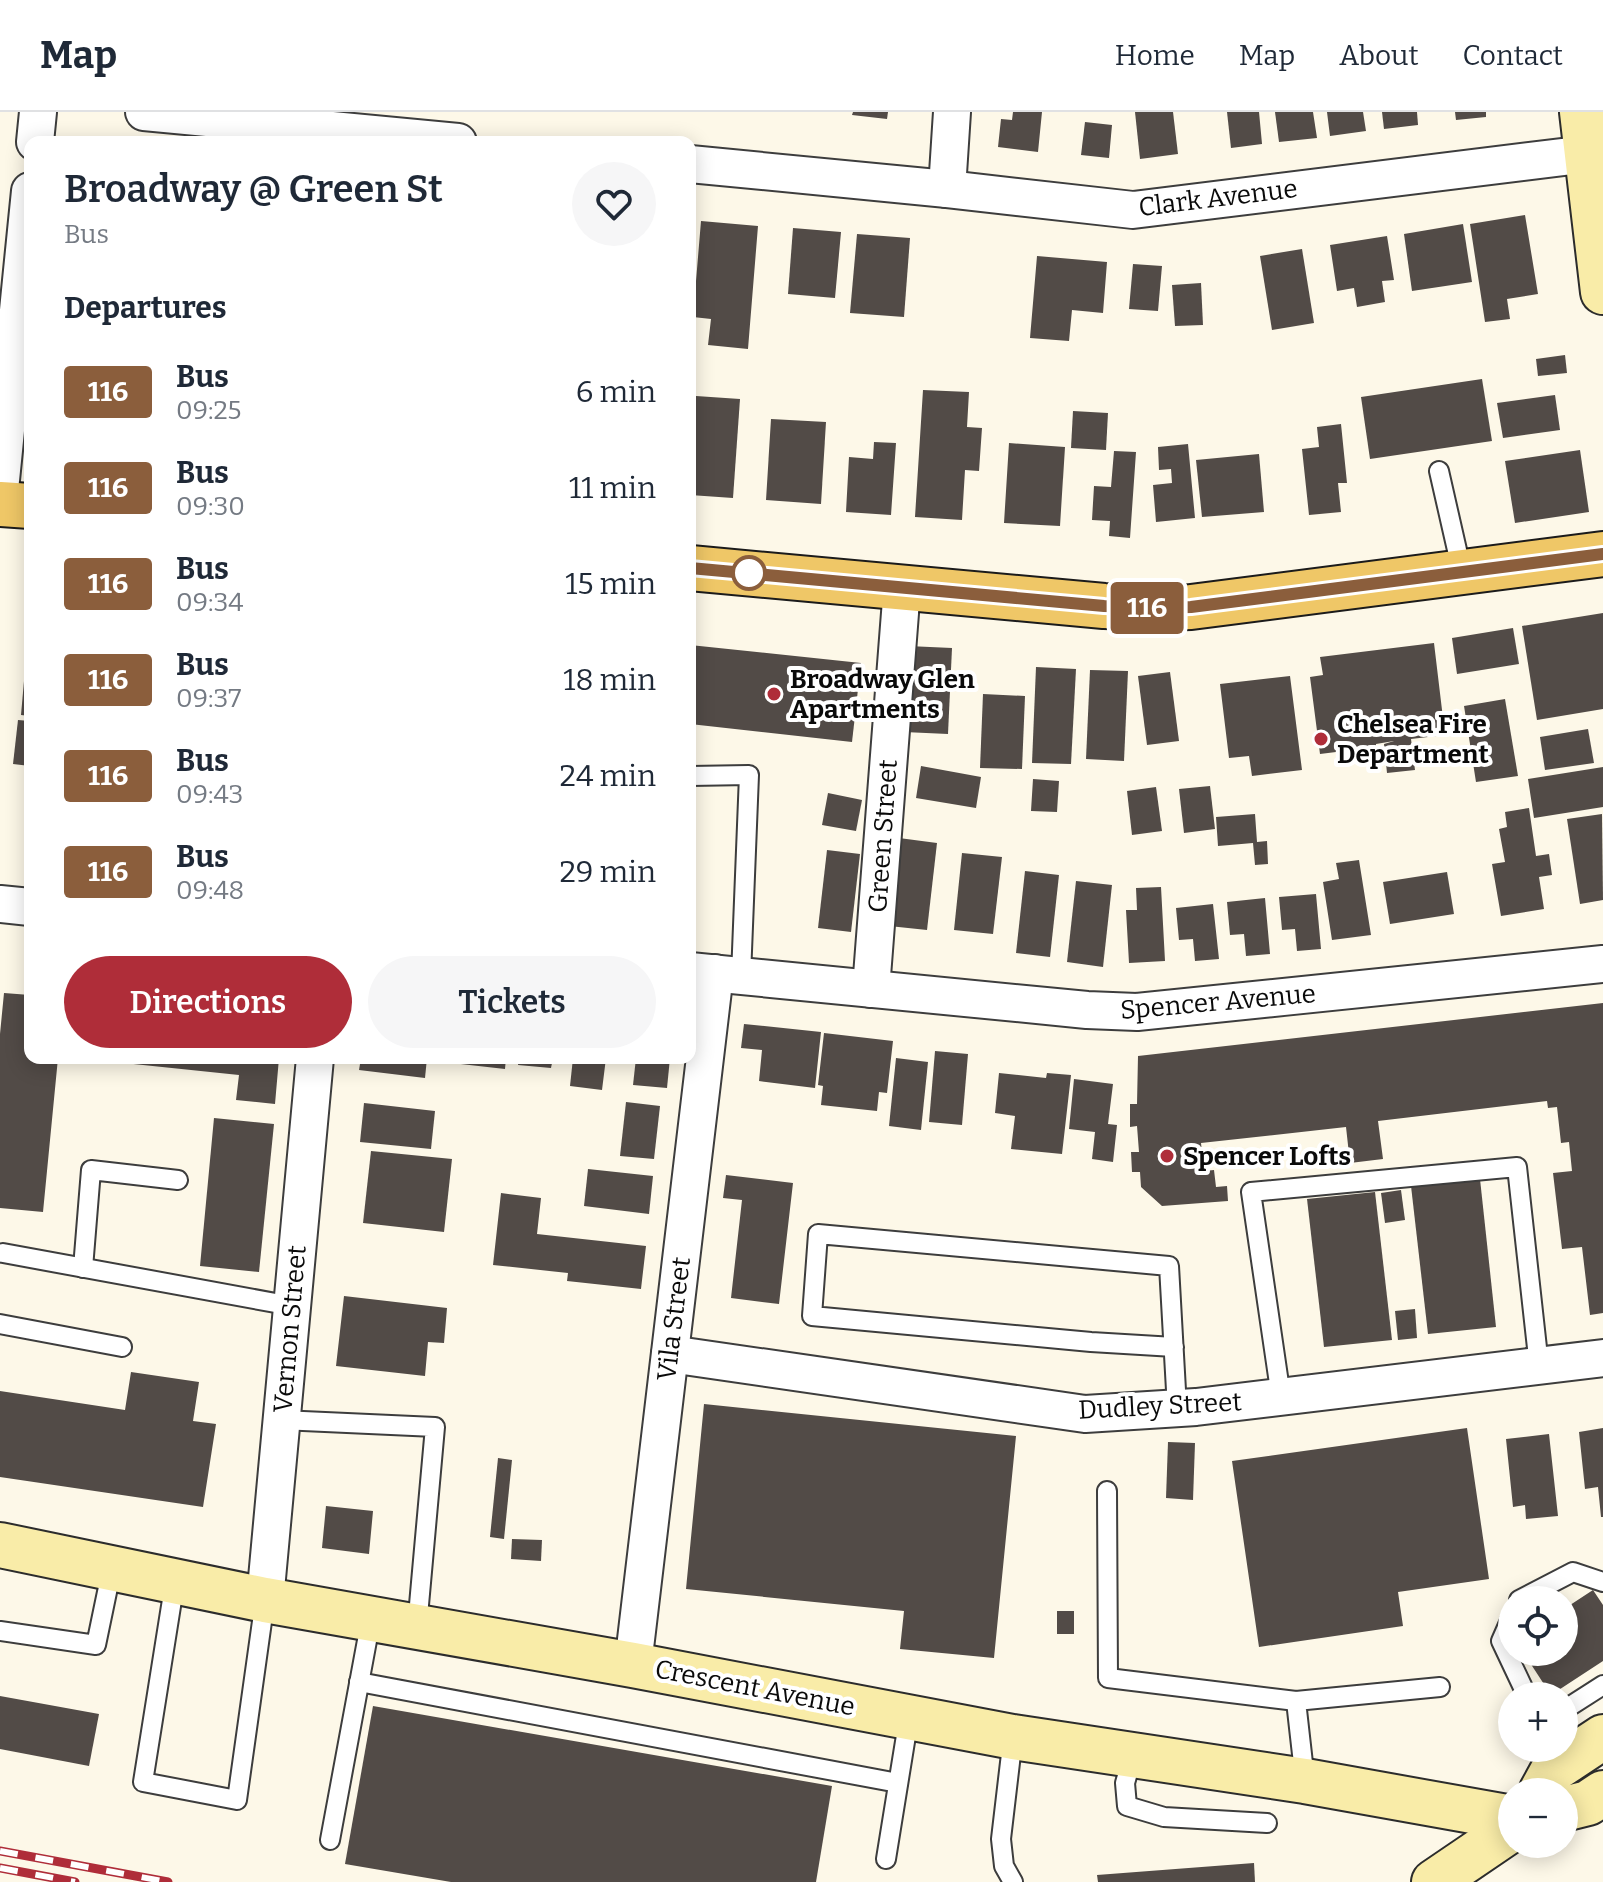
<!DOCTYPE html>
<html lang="en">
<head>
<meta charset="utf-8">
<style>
	body { margin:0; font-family:Bitter,serif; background:#f6f6f7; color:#1f2937; height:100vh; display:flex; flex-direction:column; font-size:30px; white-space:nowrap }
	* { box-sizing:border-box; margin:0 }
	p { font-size:26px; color:#747a83 }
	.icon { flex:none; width:44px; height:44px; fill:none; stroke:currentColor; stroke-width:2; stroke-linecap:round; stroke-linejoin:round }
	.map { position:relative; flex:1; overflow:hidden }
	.drawer { position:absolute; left:24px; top:24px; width:672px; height:928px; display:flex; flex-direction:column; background:#fff; border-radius:16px; box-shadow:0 4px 20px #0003 }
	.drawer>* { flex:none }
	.badge { padding:0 16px; border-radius:6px; font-size:28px; line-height:52px }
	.controls { position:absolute; left:1498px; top:1474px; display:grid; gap:16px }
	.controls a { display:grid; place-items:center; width:80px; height:80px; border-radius:50%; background:#fff; box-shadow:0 4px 20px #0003; font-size:40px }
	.map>.badge { position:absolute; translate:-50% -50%; box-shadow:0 0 0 4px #fff }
	h2 { padding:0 40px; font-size:30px; line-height:72px }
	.round { display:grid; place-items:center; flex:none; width:84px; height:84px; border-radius:42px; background:#f6f6f7 }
	.headline { display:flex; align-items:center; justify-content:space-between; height:136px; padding:0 40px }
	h1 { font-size:38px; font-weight:600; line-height:60px }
	.action { display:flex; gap:16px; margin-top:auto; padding:16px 40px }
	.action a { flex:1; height:92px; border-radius:48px; background:#af2d39; color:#fff; font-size:32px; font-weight:600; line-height:92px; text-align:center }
	.action a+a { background:#f6f6f7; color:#1f2937 }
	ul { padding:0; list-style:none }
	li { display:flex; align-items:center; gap:24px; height:96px; padding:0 40px }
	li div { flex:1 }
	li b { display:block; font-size:30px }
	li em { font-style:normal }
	li .badge { min-width:88px; font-weight:700; text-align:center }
	header { display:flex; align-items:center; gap:48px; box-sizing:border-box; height:112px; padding:0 40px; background:#fff; border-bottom:2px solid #e0e1e3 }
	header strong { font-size:38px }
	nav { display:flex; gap:44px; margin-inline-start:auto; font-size:28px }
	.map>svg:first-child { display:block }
	.building { fill:#524b47 }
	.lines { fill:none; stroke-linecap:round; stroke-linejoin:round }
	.lane-casing { stroke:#3d3d3d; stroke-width:22 }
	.street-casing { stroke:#3d3d3d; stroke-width:40 }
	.secondary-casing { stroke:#2c2c2c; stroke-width:48 }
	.primary-casing { stroke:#1b1b1b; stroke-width:48 }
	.lane { stroke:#fff; stroke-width:18 }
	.street { stroke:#fff; stroke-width:36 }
	.secondary { stroke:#f9eca8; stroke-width:44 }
	.primary { stroke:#efc767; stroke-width:44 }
	.rail-casing { stroke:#af2d39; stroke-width:9 }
	.rail { stroke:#fff; stroke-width:6; stroke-dasharray:18; stroke-linecap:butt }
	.line-casing { stroke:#fff; stroke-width:18 }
	.line { stroke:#8b5e3c; stroke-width:12 }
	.stop-dot { fill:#fff; stroke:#8b5e3c; stroke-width:4 }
	.poi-dot { fill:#af2d39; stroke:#fff; stroke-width:3 }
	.labels { text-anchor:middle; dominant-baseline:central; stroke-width:8; stroke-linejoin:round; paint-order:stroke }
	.street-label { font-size:26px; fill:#0a0a0a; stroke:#fff }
	.poi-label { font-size:26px; font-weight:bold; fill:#0a0a0a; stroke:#fff; text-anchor:start }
</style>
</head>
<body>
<header>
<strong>Map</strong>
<nav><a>Home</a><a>Map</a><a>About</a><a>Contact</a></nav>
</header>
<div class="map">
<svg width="1603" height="1770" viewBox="0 0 1603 1770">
	<rect width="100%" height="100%" fill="#fdf8e8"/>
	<g class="building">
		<polygon points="853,0 888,0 887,7 852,3"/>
		<polygon points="1013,0 1042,0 1038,40 998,35 1001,7 1012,8"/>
		<polygon points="1135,0 1173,0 1178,42 1140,47"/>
		<polygon points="1227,0 1259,0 1262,32 1231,36"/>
		<polygon points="1275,0 1313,0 1317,26 1279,30"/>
		<polygon points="1327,0 1363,0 1366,19 1330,24"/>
		<polygon points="1382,0 1417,0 1418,13 1384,17"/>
		<polygon points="1455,0 1486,0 1486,5 1456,8"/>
		<polygon points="1085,10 1112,13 1109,46 1081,43"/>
		<polygon points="1525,103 1538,182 1507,187 1510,207 1485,210 1470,112"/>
		<polygon points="701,109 758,114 748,237 708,233 711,207 693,205"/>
		<polygon points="1463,112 1472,170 1412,179 1404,122"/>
		<polygon points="793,116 841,120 835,186 788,182"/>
		<polygon points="857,122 910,126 904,205 850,201"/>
		<polygon points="1387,124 1394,168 1382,169 1385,190 1357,195 1354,176 1337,179 1330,133"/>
		<polygon points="1302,137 1314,211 1272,218 1260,144"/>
		<polygon points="1037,144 1107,150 1103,201 1072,198 1069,229 1030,226"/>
		<polygon points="1133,152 1162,154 1158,199 1129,197"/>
		<polygon points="1201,171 1203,213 1175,214 1172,173"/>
		<polygon points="1565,243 1567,261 1538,264 1536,247"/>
		<polygon points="1482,267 1492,329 1370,347 1361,285"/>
		<polygon points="923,278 969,280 967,315 982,316 979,359 965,358 962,408 915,405"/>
		<polygon points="1555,283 1560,318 1503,326 1497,291"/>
		<polygon points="696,284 740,287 733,386 690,383"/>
		<polygon points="1073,299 1108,301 1106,338 1071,336"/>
		<polygon points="771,307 826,310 821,392 766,388"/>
		<polygon points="1341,312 1347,371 1338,371 1341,400 1309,403 1302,337 1319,335 1317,315"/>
		<polygon points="874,330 896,331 891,403 846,400 849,345 873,347"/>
		<polygon points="1009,331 1065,335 1060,414 1004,411"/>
		<polygon points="1188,332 1195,406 1156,410 1153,373 1172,371 1171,357 1159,358 1158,335"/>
		<polygon points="1580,338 1589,400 1515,411 1505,349"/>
		<polygon points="1114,339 1136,340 1130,426 1109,424 1110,409 1092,408 1094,374 1111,375"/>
		<polygon points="1259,342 1264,400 1202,405 1196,348"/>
		<polygon points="1603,501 1603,597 1537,608 1522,514"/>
		<polygon points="1513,516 1519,552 1457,562 1452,526"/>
		<polygon points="1434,531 1445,623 1411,627 1415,658 1387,661 1384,632 1394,629 1376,632 1376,635 1320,642 1310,565 1323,563 1320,545"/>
		<polygon points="690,533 861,551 852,630 690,612"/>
		<polygon points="908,534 952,536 948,622 904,620"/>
		<polygon points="1036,555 1076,557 1071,652 1032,651"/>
		<polygon points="1090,558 1128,559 1124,649 1086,647"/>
		<polygon points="1170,560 1179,629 1147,633 1138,564"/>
		<polygon points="1290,564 1302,658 1252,664 1249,644 1229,646 1220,572"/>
		<polygon points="24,569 30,569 30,604 21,603"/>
		<polygon points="983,582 1025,584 1022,657 980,656"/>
		<polygon points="1505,587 1518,664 1476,670 1464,594"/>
		<polygon points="18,608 30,609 30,654 13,652"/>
		<polygon points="1588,617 1594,651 1545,658 1540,625"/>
		<polygon points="921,654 981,665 976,696 916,686"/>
		<polygon points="1603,655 1603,695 1534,706 1528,667"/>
		<polygon points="1033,667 1059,669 1057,700 1031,699"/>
		<polygon points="1210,674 1215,717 1184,721 1179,677"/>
		<polygon points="1156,675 1162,719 1132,723 1127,679"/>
		<polygon points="828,681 862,688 856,719 822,713"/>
		<polygon points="1529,696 1536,744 1549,742 1552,763 1539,765 1544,797 1501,804 1492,752 1505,750 1499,717 1507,715 1505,700"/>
		<polygon points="1255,702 1257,730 1267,729 1268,752 1255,753 1253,731 1218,734 1216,705"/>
		<polygon points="1602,702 1603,788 1580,792 1567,707"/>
		<polygon points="899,726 937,731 927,818 889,814"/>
		<polygon points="827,738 860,742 851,820 818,816"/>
		<polygon points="962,741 1002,745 993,822 954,818"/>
		<polygon points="1359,748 1371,823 1332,828 1323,770 1339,767 1336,751"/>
		<polygon points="1025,759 1059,763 1050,845 1016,841"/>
		<polygon points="1447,760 1454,802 1390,812 1383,770"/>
		<polygon points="1076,769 1112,773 1103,855 1067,850"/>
		<polygon points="1161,775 1165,849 1129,851 1126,798 1137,798 1136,776"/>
		<polygon points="1316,782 1321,837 1297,839 1295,817 1282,818 1279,785"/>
		<polygon points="1265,786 1270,842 1246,844 1244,822 1230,823 1227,790"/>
		<polygon points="1213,792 1219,847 1195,849 1193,827 1179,828 1176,796"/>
		<polygon points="4,881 30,883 30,946 58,946 43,1100 0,1096 0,922"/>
		<polygon points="1603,891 1603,1201 1590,1203 1582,1135 1562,1137 1553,1061 1572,1059 1569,1030 1561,1031 1557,995 1548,996 1547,989 1378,1009 1383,1047 1350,1051 1346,1015 1201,1031 1204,1059 1214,1058 1216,1075 1227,1074 1228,1089 1162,1094 1141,1075 1140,1060 1132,1060 1131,1040 1139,1040 1137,1014 1130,1015 1130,992 1137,992 1138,944"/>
		<polygon points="744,912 821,920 815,976 759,969 762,938 741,936"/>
		<polygon points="824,921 893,929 887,981 879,980 877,999 821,993 823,974 818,973"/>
		<polygon points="935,939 968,942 962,1013 929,1010"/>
		<polygon points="95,946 279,946 275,992 236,988 239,963 95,948"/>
		<polygon points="361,946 427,946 425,966 359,958"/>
		<polygon points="444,946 506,946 505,957 443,950"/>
		<polygon points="519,946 553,946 551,956 518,953"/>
		<polygon points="573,946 606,946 602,978 570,974"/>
		<polygon points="636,946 670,946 667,976 633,973"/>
		<polygon points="896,946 928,950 921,1018 889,1014"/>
		<polygon points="999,961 1046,966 1047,961 1071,963 1062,1042 1011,1037 1015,1004 995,1001"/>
		<polygon points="1074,967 1113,972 1108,1012 1117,1013 1113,1050 1092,1047 1095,1020 1069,1017"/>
		<polygon points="626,990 660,994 654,1047 620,1044"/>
		<polygon points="364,991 435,999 431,1037 360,1030"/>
		<polygon points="214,1006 274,1012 259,1160 200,1154"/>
		<polygon points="371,1039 452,1047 444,1120 363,1111"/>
		<polygon points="588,1057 653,1064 649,1102 584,1094"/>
		<polygon points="726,1063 793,1071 779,1192 731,1186 742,1088 723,1086"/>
		<polygon points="1480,1067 1496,1215 1428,1222 1411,1074"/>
		<polygon points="1401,1078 1405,1108 1385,1111 1381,1081"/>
		<polygon points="1375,1080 1392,1228 1324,1235 1307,1087"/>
		<polygon points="501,1081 541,1086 537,1122 646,1134 641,1177 567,1169 568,1161 493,1153"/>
		<polygon points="344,1184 447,1196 444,1231 428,1230 425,1264 336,1254"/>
		<polygon points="1415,1197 1417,1226 1398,1228 1395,1199"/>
		<polygon points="131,1260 199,1270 193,1309 216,1312 203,1395 0,1365 0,1279 125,1298"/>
		<polygon points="704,1292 1016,1324 994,1546 900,1537 904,1499 686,1477"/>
		<polygon points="1467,1316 1489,1467 1398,1480 1403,1514 1259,1535 1232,1349"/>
		<polygon points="1603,1316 1603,1405 1601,1405 1598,1375 1585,1377 1579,1320"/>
		<polygon points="1549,1322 1558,1404 1526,1407 1525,1393 1513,1395 1506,1327"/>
		<polygon points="1168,1330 1195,1331 1193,1388 1166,1386"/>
		<polygon points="498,1346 512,1348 504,1427 490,1425"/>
		<polygon points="326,1394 373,1399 369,1442 322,1436"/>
		<polygon points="512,1427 542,1428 541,1449 511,1447"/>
		<polygon points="1593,1478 1603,1493 1603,1549 1551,1583 1523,1540 1564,1540 1564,1497"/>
		<rect x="1057" y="1499" width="17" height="23"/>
		<polygon points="0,1584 99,1602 89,1654 0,1637"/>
		<polygon points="373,1594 832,1674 816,1770 451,1770 345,1752"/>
		<polygon points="1254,1751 1255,1770 1098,1770 1097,1763"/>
	</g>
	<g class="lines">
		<defs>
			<g id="lane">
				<polyline points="1439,359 1462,460"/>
				<polyline points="690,664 749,663 741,864"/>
				<polyline points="3,1141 292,1194"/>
				<polyline points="83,1156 91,1058 178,1068"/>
				<polyline points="0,1212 122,1235"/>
				<polyline points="1174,1235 1091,1230 812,1204 818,1122 1169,1154 1177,1296"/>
				<polyline points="1281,1285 1251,1080 1517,1055 1539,1254"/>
				<polyline points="281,1308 435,1315 417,1515"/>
				<polyline points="1107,1379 1108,1566 1296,1589"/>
				<polyline points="175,1469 143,1670 237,1688 265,1488"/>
				<polyline points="1519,1488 1573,1460 1603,1470"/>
				<polyline points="1512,1504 1501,1529 1527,1584"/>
				<polyline points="0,1519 96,1533 112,1456"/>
				<polyline points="359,1570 898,1671"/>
				<polyline points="1564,1598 1603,1573"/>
				<polyline points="1133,1643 1125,1671 1127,1694 1164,1705 1267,1711"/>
				<polyline points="1305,1669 1296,1589 1440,1575"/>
				<polyline points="330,1728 371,1507"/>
				<polyline points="886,1747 909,1605"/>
				<polyline points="1013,1770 1004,1754 1001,1727 1013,1625"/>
			</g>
			<g id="street">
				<polyline points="144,0 458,30"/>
				<polyline points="35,30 38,0"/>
				<polyline points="690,52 947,77 1133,98 1603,40"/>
				<polyline points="947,77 952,0"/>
				<polyline points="0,378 30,79"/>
				<polyline points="0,792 30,795"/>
				<polyline points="690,859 1087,898 1137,900 1603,852"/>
				<polyline points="871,877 902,475"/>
				<polyline points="670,1242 1085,1302 1196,1295 1603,1246"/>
				<polyline points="265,1488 315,946"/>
				<polyline points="633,1553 715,861"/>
			</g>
			<g id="secondary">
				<polyline points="1582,0 1603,180"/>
				<polyline points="0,1433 265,1488 633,1553 1013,1625 1305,1669 1512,1706"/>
				<polyline points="1541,1680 1553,1658 1603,1625"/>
				<polyline points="1564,1697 1588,1691 1603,1681"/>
				<polyline points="1434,1770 1512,1717"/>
			</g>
			<g id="primary">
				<polyline points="0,392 30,394"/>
				<polyline points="690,456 1104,494 1163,496 1191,495 1603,442"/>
			</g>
		</defs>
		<use href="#lane" class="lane-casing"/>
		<use href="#street" class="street-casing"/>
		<use href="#secondary" class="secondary-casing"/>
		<use href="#primary" class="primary-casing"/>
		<use href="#lane" class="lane"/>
		<use href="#street" class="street"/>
		<use href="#secondary" class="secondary"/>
		<use href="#primary" class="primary"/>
		<defs>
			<g id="rail">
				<polyline points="0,1739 168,1770"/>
				<polyline points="0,1756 75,1770"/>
			</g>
		</defs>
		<use href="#rail" class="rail-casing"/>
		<use href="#rail" class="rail"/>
	</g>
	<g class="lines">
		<defs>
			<polyline id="line" points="690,456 1104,494 1163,496 1191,495 1603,442"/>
		</defs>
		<use href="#line" class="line-casing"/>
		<use href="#line" class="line"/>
	</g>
	<circle class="stop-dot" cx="749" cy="461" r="16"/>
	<g class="poi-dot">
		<circle cx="774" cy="582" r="8"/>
		<circle cx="1321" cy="627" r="8"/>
		<circle cx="1167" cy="1044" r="8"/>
	</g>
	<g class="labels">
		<g class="street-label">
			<text transform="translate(1218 86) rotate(-7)">Clark Avenue</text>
			<text transform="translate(883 724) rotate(-86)">Green Street</text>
			<text transform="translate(1218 890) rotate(-5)">Spencer Avenue</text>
			<text transform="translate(674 1207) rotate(-83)">Vila Street</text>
			<text transform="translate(290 1217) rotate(-85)">Vernon Street</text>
			<text transform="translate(1160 1294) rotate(-3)">Dudley Street</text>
			<text transform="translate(755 1576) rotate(11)">Crescent Avenue</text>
		</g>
		<g class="poi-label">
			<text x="790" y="567">Broadway Glen<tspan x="790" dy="30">Apartments</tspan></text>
			<text x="1337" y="612">Chelsea Fire<tspan x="1337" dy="30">Department</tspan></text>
			<text x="1183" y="1044">Spencer Lofts</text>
		</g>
	</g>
</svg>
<div class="controls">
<a><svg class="icon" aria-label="locate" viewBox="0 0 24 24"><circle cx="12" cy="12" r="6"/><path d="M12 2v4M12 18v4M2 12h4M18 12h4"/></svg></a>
<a>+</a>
<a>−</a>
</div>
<b class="badge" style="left:1147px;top:496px;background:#8b5e3c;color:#fff">116</b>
<section class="drawer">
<div class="headline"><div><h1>Broadway @ Green St</h1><p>Bus</p></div><a class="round"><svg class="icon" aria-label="heart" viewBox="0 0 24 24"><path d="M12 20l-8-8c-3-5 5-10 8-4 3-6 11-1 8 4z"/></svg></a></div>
<h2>Departures</h2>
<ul>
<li><span class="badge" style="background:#8b5e3c;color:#fff">116</span><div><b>Bus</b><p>09:25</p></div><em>6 min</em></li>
<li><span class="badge" style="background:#8b5e3c;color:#fff">116</span><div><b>Bus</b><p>09:30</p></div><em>11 min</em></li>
<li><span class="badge" style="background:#8b5e3c;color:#fff">116</span><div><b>Bus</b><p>09:34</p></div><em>15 min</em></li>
<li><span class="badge" style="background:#8b5e3c;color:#fff">116</span><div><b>Bus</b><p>09:37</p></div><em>18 min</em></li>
<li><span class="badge" style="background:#8b5e3c;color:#fff">116</span><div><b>Bus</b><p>09:43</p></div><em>24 min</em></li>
<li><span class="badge" style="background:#8b5e3c;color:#fff">116</span><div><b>Bus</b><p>09:48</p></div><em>29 min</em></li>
</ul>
<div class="action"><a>Directions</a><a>Tickets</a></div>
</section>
</div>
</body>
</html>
